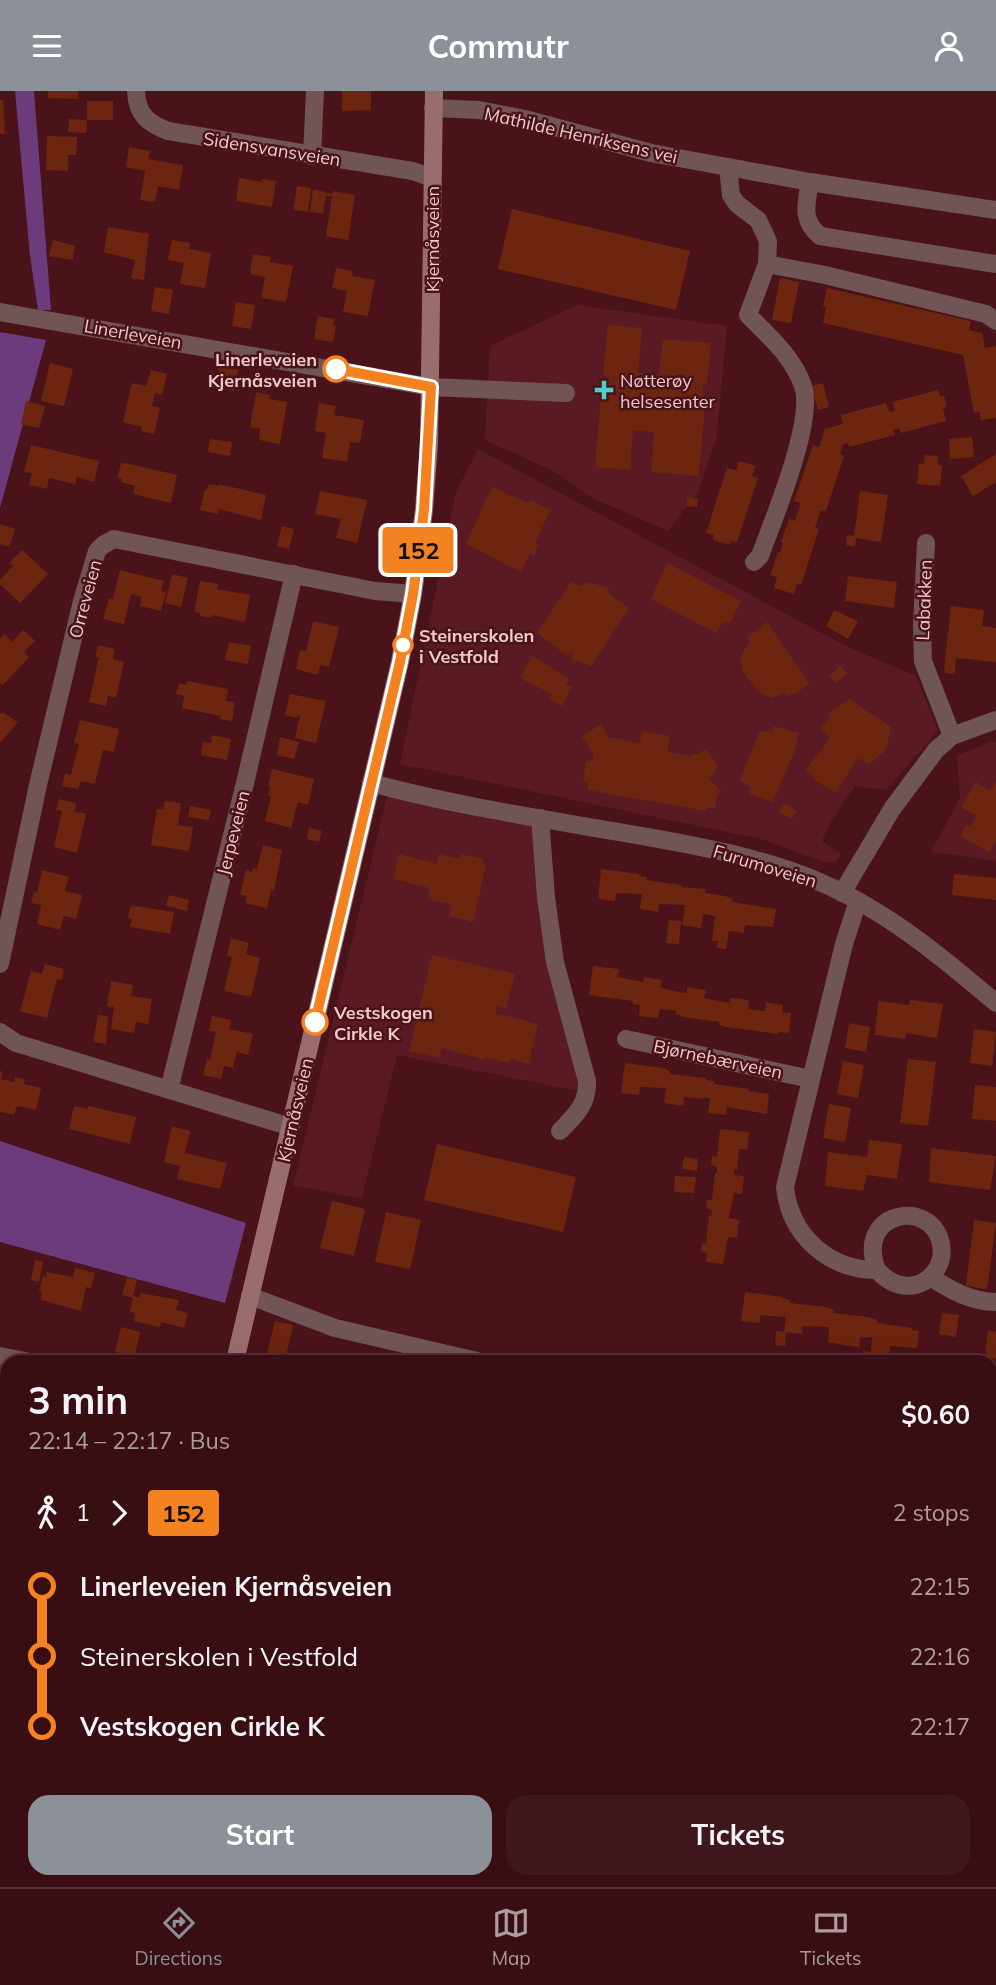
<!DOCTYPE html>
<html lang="en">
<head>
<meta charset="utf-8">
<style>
	body { margin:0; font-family:Mulish,sans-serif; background:#3f171c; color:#f1f3f6; height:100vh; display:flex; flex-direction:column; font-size:26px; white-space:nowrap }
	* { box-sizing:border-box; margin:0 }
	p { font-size:23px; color:#ab9ca0 }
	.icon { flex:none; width:38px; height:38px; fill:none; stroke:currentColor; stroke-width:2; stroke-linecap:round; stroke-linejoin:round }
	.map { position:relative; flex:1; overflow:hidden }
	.details { position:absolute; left:0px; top:1264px; width:998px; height:534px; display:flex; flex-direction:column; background:#380e13; border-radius:21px 21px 0 0; box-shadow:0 7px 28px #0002,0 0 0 2px #522e33 }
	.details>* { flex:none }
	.badge { padding:0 14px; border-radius:5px; font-size:24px; line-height:46px }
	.map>.badge { position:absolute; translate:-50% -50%; box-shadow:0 0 0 4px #fff }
	.legs { display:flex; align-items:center; gap:10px; height:77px; padding:0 28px; font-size:23px }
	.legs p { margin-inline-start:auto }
	.head { display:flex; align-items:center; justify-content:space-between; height:119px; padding:0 28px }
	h1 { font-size:38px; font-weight:700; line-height:52px }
	.action { display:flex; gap:14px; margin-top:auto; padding:14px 28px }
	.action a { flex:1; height:80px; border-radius:21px; background:#8c9099; color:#fff; font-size:28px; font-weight:700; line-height:80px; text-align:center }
	.action a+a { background:#3f171c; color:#f1f3f6 }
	ul { padding:0 28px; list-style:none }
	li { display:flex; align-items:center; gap:24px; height:70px; font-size:26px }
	li i { display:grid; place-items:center; width:10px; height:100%; margin:0 9px; background:currentColor }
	li i::after { content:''; width:18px; height:18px; margin:-9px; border:5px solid; border-radius:50%; background:#380e13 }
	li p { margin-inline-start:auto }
	li:first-child i { background:linear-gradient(#0000 50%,currentColor 0) }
	li:last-child i { background:linear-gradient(currentColor 50%,#0000 0) }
	header { display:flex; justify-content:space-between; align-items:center; height:91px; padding:0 28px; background:#8c9099; color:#fff; font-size:32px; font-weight:700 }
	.tab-bar { display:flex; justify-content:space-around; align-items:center; height:98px; border-top:2px solid #522e33; background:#380e13; font-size:19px; color:#ab9ca0 }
	.tab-bar a { display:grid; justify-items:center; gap:4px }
	.tab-bar .on { color:#8c9099 }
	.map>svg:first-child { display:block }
	.built { fill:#5a1a23 }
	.green { fill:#6c3b7c }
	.building { fill:#6c2610 }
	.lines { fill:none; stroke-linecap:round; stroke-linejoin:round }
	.street { stroke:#715455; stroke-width:18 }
	.secondary { stroke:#996c6d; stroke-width:18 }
	.line-1-casing { stroke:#fff; stroke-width:16 }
	.line-1 { stroke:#f58220; stroke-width:10 }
	.stop-1-dot { fill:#fff; stroke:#f58220; stroke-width:3.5 }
	.poi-dot { fill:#52cdcf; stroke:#4a1219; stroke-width:2.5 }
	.labels { text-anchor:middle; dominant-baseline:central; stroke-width:5; stroke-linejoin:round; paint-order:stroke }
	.street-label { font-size:18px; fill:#eec9ca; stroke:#4a1219 }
	.stop-label { font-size:18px; font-weight:bold; fill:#eec9ca; stroke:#4a1219; text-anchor:start }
	.poi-label { font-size:18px; fill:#eec9ca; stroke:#4a1219; text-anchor:start }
</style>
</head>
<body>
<header><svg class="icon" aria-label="menu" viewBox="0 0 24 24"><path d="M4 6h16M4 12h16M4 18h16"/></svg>Commutr<svg class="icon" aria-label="person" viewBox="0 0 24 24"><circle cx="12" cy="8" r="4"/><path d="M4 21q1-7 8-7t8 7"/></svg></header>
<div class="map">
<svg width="996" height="1796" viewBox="0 0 996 1796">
	<rect width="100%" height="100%" fill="#4a1219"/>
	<g class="built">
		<polygon points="577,214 727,235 717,344 698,401 668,440 592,407 555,381 485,349 490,255"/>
		<polygon points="478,358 846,555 916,585 938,640 886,699 855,695 830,732 822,750 842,764 835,772 824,771 761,748 400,673 456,401"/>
		<polygon points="991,650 996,652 996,770 931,761 960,707 957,665"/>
		<polygon points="388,701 536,736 566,896 594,1003 397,964 362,1107 293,1095"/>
	</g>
	<g class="green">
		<polygon points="15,0 34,0 51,219 38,219 30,165"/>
		<polygon points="0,241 46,249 0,417"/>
		<polygon points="0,1050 246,1132 225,1212 0,1151"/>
		<polygon points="991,1291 996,1293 996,1388 991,1390"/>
	</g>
	<g class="building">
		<polygon points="48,0 78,0 78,8 48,7"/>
		<polygon points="342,0 371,0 371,19 342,20"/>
		<polygon points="0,9 3,9 5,43 0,43"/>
		<rect x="87" y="10" width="26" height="19"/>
		<polygon points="69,28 87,29 86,42 68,41"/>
		<polygon points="47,45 77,46 76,64 68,64 68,80 46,79"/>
		<polygon points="129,56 150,60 148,68 183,74 179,99 158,95 155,111 140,109 145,80 126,76"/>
		<polygon points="239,87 262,91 262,88 276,90 272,116 236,110"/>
		<polygon points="297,95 311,97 308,121 293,119"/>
		<polygon points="313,98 333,103 333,100 355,104 348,149 326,145 332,105 326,105 323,123 310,121"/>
		<polygon points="512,118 690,160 676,219 498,178"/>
		<polygon points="108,136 149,143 144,189 131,187 135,169 104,161"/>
		<polygon points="53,149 75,155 73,169 49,165"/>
		<polygon points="172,149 190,152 189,158 211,162 205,197 180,193 184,172 168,169"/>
		<polygon points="253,163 271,166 270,171 293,175 286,211 261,207 265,186 250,183"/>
		<polygon points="336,177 353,180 352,185 375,189 368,225 343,221 347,200 332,197"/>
		<polygon points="780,187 799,191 791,232 772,229"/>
		<polygon points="155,196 173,199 169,223 151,220"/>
		<polygon points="827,197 971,230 969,239 982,242 985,257 996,255 996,327 981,329 979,321 974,322 963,264 823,232 826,216 823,216"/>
		<polygon points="236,211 255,214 251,238 232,235"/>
		<polygon points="318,225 334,228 333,234 336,235 333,251 314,248"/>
		<polygon points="608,234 642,237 638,282 659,284 663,248 711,252 707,294 703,294 702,314 705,314 699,385 651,381 654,341 633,339 630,379 595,376 601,305 605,306 606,302 599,301 600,288 607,289 607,285 603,285"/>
		<polygon points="50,272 73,278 64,315 41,310"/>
		<polygon points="219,276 238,279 234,300 215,296"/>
		<polygon points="151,279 167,283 162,304 155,302 152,315 160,317 154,343 141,340 142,336 123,331 132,292 146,295"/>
		<polygon points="823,292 829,316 818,319 811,295"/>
		<polygon points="938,299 940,306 944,305 947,316 943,317 946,330 901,342 899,337 893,339 895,344 849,356 848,352 843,353 840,363 844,365 826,420 821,419 815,437 819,438 801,494 797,493 794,503 774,497 777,486 770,484 778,461 780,462 783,452 781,451 789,428 795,430 801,412 794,410 813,354 819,356 825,338 843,333 841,324 886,312 889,321 895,320 892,311"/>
		<polygon points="256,301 270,304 269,308 287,311 280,353 259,349 260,338 250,336"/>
		<polygon points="26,310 45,315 39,337 21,333"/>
		<polygon points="319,312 336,315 334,324 364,329 360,352 350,351 347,371 322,367 326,342 315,340"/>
		<polygon points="972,346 974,366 950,368 949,348"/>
		<polygon points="210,348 232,351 230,365 208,361"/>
		<polygon points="31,354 99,370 94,391 77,386 75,393 49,387 47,398 29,394 32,382 24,381"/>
		<polygon points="996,363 996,391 973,405 961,385"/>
		<polygon points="925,364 938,365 938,374 942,375 940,395 917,393 919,372 924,373"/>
		<polygon points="739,370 756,375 752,385 758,387 737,451 731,450 730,454 713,449 714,444 706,442 727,377 736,379"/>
		<polygon points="125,372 177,384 171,412 133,403 135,395 121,391 122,388 117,387 121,373"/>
		<polygon points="209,393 219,395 219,393 266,404 261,429 219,418 218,423 200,419 205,398 207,399"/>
		<polygon points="492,396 528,412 530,409 550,419 535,452 539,454 534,464 530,462 521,481 466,453"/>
		<polygon points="320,400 367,409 357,452 336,447 341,428 315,423"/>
		<polygon points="860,400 888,404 881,451 856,447 855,456 846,454 847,444 854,445"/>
		<polygon points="687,406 698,408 697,416 686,415"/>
		<polygon points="0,433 15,438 9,456 0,453"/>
		<polygon points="282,435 294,438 289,458 277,455"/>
		<polygon points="22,459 48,483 20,512 0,493 0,489 13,475 9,472"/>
		<polygon points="667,472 741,510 730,532 723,531 716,542 651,508"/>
		<polygon points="120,479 164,490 161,500 166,501 161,520 140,515 142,506 131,503 124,533 103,528 109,507 113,508"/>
		<polygon points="172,483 188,487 181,516 165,512"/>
		<polygon points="848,485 897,491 894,517 845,510"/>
		<polygon points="200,490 218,493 217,498 250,504 245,531 212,524 212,527 200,525 200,522 194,521"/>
		<polygon points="571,491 580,495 586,491 607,496 610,504 629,517 591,575 571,568 573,559 568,565 537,542"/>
		<polygon points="951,515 984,519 982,535 996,537 996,571 956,567 955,583 946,582 944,579"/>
		<polygon points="834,519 858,530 848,548 826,535"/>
		<polygon points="313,530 339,536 329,576 320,574 318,584 296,578 300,559 306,560"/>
		<polygon points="767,531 809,592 797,602 788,605 784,602 772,607 761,603 743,581 741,572 742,562 750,552 747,547"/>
		<polygon points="23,539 35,550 24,561 29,566 3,594 0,592 0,548 5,543 12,551"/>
		<polygon points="229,551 251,555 248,573 225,569"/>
		<polygon points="98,554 115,558 113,568 124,571 116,607 108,605 106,615 89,611 99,566 95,566"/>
		<polygon points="532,565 569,588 566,593 572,596 562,615 549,608 552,603 520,587"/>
		<polygon points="840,575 847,582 836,592 829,585"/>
		<polygon points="187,590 228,598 226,610 235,611 232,630 220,628 221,625 182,617 184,605 176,603 179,592 186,594"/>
		<polygon points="290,603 326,610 316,652 295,647 300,625 297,624 297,627 285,624"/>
		<polygon points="849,608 891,636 886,659 869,673 858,667 836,701 815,690 814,685 806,679 830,647 820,637 831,625 829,622"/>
		<polygon points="2,621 18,631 0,652 0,623"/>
		<polygon points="80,629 119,638 114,661 103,659 95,693 81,690 78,698 62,695 65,682 71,684 79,653 74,652"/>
		<polygon points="601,633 608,646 640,652 642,640 670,645 667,661 690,665 707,659 718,675 709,688 721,700 717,704 715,717 708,716 706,720 588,699 588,693 583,689 586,671 593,669 594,664 582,646"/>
		<polygon points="774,635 799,642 795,659 773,711 750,703 751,696 740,689 760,640 772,641"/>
		<polygon points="212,644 231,648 227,669 201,664 203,651 211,652"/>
		<polygon points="280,646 299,651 294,668 277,664"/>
		<polygon points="272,678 314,688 308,714 298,711 291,737 265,730 271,705 268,705 270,696 268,695"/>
		<polygon points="996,690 996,749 989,761 960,745 966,734 970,736 977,725 961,716 976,691 990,700"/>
		<polygon points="59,708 76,712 74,721 85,722 86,724 77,762 54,756 62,720 56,719"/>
		<polygon points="165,710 181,712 178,734 193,736 189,760 151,754 157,718 163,719"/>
		<polygon points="784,712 797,720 792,728 779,721"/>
		<polygon points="190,715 211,719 209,729 188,726"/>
		<polygon points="309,737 322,740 319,751 307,748"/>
		<polygon points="263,754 282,759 274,800 271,799 267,817 245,812 247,805 240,804 246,779 252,781 253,777 257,778"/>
		<polygon points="399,763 437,773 439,763 460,768 461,763 483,768 482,773 486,774 473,831 449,825 451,813 428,808 430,797 393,788"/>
		<polygon points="601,778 639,783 639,785 647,786 646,789 682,794 682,796 706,798 705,802 725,805 733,808 732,811 776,818 773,836 745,834 744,842 729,840 726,858 717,857 718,850 712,850 715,825 703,823 701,837 682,834 685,814 659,813 658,821 640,818 642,803 616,802 615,810 598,808"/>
		<polygon points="42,779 69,786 65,800 82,804 76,828 64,825 60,839 37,833 41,814 31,812 34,801 37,802"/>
		<polygon points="954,783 996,787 996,809 952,804"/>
		<polygon points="169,804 189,809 187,820 166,815"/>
		<polygon points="134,815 174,821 170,843 130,836 132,828 128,827 130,816"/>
		<polygon points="669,829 681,830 679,853 666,852"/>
		<polygon points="231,847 249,852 246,863 260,867 251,906 224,900 232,866 227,865"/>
		<polygon points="432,864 515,883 506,918 497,915 495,922 538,933 529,973 510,968 509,972 485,966 484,969 442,957 439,967 409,960"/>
		<polygon points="45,873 64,878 62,889 57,888 47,927 20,920 31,880 42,883"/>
		<polygon points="593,875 619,878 618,886 643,891 644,886 662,889 661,897 680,901 687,902 687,896 706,899 704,907 724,911 730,912 730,907 749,909 748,918 765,920 766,911 783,914 782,921 791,922 789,942 779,941 779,943 726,936 719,934 719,931 683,926 676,923 676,920 660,918 658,927 639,925 640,914 633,913 633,910 589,904"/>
		<polygon points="111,890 133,894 131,905 152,908 148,933 136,931 134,942 111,938 114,916 107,915"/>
		<polygon points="910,909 943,913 937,947 906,942 905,948 875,944 878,910 909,914"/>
		<polygon points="98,924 108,925 106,953 93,951"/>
		<polygon points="212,925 231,929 229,938 253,943 248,964 237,961 233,977 224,975 221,988 203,984 207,968 210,969 216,941 209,940"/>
		<polygon points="849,932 870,936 866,961 845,957"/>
		<polygon points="974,938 996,941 992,975 970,972"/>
		<polygon points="908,968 936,971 928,1035 900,1032"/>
		<polygon points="843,970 864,974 858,1007 837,1003"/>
		<polygon points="625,972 663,977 670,980 670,983 706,987 706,989 714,990 714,993 749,998 749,1000 769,1003 767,1023 727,1016 726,1024 708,1022 710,1007 703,1006 703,1008 684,1006 683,1015 664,1012 666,997 640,996 639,1004 621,1002"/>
		<polygon points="0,980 3,981 1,988 14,991 15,986 25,988 24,993 41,997 36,1019 17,1015 14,1024 0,1021"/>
		<polygon points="975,994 996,996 996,1030 972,1028"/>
		<polygon points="829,1013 851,1017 845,1051 823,1047"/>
		<polygon points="74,1015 88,1018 88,1015 136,1026 130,1053 69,1038"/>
		<polygon points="172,1035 190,1040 185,1062 227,1072 220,1098 177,1088 180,1075 164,1071"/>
		<polygon points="720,1038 749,1041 747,1059 739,1058 737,1079 734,1078 734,1084 744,1085 742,1103 734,1102 729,1127 739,1129 737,1147 728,1146 723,1173 706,1171 707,1164 705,1161 701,1160 702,1152 706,1153 709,1125 711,1125 712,1120 706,1117 707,1109 712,1109 715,1082 717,1082 717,1076 711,1074 712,1065 717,1066"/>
		<polygon points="869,1049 902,1053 897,1088 867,1084 863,1100 825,1095 828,1061 867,1066"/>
		<polygon points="437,1053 576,1086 563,1141 424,1109"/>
		<polygon points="931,1057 996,1065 990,1099 929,1091"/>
		<polygon points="684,1066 698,1068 697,1080 682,1078"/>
		<polygon points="675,1085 696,1086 694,1102 674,1101"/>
		<polygon points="332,1110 365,1118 354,1165 320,1157"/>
		<polygon points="386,1121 421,1129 410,1178 375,1171"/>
		<polygon points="974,1129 996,1132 987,1198 966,1195"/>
		<polygon points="35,1169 43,1171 39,1191 31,1189"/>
		<polygon points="75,1177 95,1182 91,1197 86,1196 81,1220 41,1209 42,1201 39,1200 43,1185 46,1186 47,1181 73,1186"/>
		<polygon points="127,1186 137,1189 133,1205 139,1207 140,1202 179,1209 176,1219 188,1222 184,1237 161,1231 160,1236 134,1230 135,1222 130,1221 133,1207 122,1204"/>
		<polygon points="745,1201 783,1206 782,1207 790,1209 790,1212 826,1216 834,1219 833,1222 869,1226 877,1229 877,1232 912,1237 912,1239 919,1240 917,1257 890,1255 889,1264 874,1262 873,1270 862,1270 863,1260 871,1261 872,1246 860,1247 859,1256 844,1254 828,1251 829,1236 803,1235 802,1243 784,1241 786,1226 760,1224 760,1232 741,1230"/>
		<polygon points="942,1222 959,1224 956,1246 939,1243"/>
		<polygon points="275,1230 293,1234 285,1270 265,1270"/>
		<polygon points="121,1236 140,1241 135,1265 115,1261"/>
		<polygon points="988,1239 996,1241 996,1268 985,1266"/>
		<polygon points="776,1240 786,1241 785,1255 775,1254"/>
		<polygon points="0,1384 7,1385 7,1428 0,1426"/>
		<polygon points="993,1398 996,1417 990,1419 990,1399"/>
		<polygon points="0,1497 7,1499 7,1526 3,1525 1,1531"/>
		<polygon points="996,1535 996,1562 990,1564 990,1537"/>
		<polygon points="992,1634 996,1635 996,1660 993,1659 991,1665"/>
		<polygon points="0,1682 7,1684 7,1728 0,1726"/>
		<polygon points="990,1748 996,1750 996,1788 990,1786 993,1768 990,1767"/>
		<polygon points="0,1781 4,1782 1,1790 14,1795 16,1790 28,1790 27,1796 0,1796"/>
		<polygon points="444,1790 506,1790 504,1796 443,1796"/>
	</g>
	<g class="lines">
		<g class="street">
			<path d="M136 0C137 23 147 32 168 40L413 80 432 87"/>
			<polyline points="433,17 479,19 525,28 651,62 728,76 731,104 737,113 758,129 768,150 767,173 825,184 986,223 996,230"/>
			<polyline points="312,65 315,0"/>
			<polyline points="728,76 810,91 996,119"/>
			<path d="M810 91C806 114 801 129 820 145L996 173"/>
			<polyline points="0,221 431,296 566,302"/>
			<polyline points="926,452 922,535 923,570 952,645"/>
			<path d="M754 471 760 465C773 429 815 330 803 295 793 266 769 245 748 224L767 173"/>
			<path d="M371 692C460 716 552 729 642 745 703 756 765 767 822 792 888 821 942 866 996 912"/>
			<path d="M540 727 546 806 555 871 587 990C588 1013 575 1025 560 1040"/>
			<polyline points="842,802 892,718 936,659 952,645 996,629"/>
			<path d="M858 810 844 853 785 1096C790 1145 829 1179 877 1179 892 1196 916 1202 933 1183 940 1175 943 1164 941 1153 932 1106 854 1120 877 1179"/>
			<polyline points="0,873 38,694 82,510 97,460 103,454 114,448 375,500 413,503"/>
			<polyline points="0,941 16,952 291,1036"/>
			<polyline points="626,948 810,988"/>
			<polyline points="169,999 245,692 294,483"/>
			<path d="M930 1186C951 1199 971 1211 996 1211"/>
			<polyline points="250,1205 335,1237 477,1270"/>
			<polyline points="0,1265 25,1270"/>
			<polyline points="0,1466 7,1468"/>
			<polyline points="990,1504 996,1502"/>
			<polyline points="990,1722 996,1723"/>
			<polyline points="384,1796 392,1790"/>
			<polyline points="891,1796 893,1790"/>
		</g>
		<g class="secondary">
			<polyline points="235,1270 400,571 413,503 424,419 429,353 434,0"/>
			<polyline points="0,1608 7,1610"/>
			<polyline points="723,1790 746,1796"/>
		</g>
	</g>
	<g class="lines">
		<defs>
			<polyline id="line-1" points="315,931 400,571 413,503 424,419 431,296 336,278"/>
		</defs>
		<use href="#line-1" class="line-1-casing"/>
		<use href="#line-1" class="line-1"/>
	</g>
	<g class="stop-1-dot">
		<circle cx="336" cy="278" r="12"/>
		<circle cx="403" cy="554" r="9"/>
		<circle cx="315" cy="931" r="12"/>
	</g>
	<path class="poi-dot" d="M600.5 288.5h7v7h7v7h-7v7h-7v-7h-7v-7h7z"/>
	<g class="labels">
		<g class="street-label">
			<text transform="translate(581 44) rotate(13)">Mathilde Henriksens vei</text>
			<text transform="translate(272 58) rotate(9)">Sidensvansveien</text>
			<text transform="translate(432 148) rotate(-90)">Kjernåsveien</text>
			<text transform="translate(133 243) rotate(10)">Linerleveien</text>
			<text transform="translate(85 508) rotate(-75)">Orreveien</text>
			<text transform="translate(924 509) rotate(-88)">Labakken</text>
			<text transform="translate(233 742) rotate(-76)">Jerpeveien</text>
			<text transform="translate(765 775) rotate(17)">Furumoveien</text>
			<text transform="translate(718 968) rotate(12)">Bjørnebærveien</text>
			<text transform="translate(295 1019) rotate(-77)">Kjernåsveien</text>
		</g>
		<g class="stop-label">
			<text x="317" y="268" text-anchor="end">Linerleveien<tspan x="317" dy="21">Kjernåsveien</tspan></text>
			<text x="419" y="544">Steinerskolen<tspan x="419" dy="21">i Vestfold</tspan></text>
			<text x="334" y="921">Vestskogen<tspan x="334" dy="21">Cirkle K</tspan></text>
		</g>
		<g class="poi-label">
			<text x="620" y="289">Nøtterøy<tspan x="620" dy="21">helsesenter</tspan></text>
		</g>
	</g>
</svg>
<b class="badge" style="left:418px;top:459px;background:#f58220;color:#111">152</b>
<section class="details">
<div class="head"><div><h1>3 min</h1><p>22:14 – 22:17 · Bus</p></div><b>$0.60</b></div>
<div class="legs"><svg class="icon" aria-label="walk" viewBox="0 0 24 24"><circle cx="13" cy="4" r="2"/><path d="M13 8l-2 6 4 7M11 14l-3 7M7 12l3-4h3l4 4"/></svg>1<svg class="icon" aria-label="forward" viewBox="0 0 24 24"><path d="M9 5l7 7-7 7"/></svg><b class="badge" style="background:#f58220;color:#111">152</b><p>2 stops</p></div>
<ul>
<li><i style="color:#f58220"></i><b>Linerleveien Kjernåsveien</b><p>22:15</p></li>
<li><i style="color:#f58220"></i><span>Steinerskolen i Vestfold</span><p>22:16</p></li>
<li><i style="color:#f58220"></i><b>Vestskogen Cirkle K</b><p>22:17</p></li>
</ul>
<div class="action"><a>Start</a><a>Tickets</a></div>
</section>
</div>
<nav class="tab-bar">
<a class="on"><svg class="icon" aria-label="directions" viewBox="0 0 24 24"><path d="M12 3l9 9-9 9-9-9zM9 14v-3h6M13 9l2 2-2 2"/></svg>Directions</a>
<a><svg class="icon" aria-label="map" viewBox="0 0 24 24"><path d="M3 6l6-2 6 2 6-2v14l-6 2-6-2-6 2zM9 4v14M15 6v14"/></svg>Map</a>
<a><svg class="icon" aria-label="tickets" viewBox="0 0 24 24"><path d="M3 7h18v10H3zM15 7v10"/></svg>Tickets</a>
</nav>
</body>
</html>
